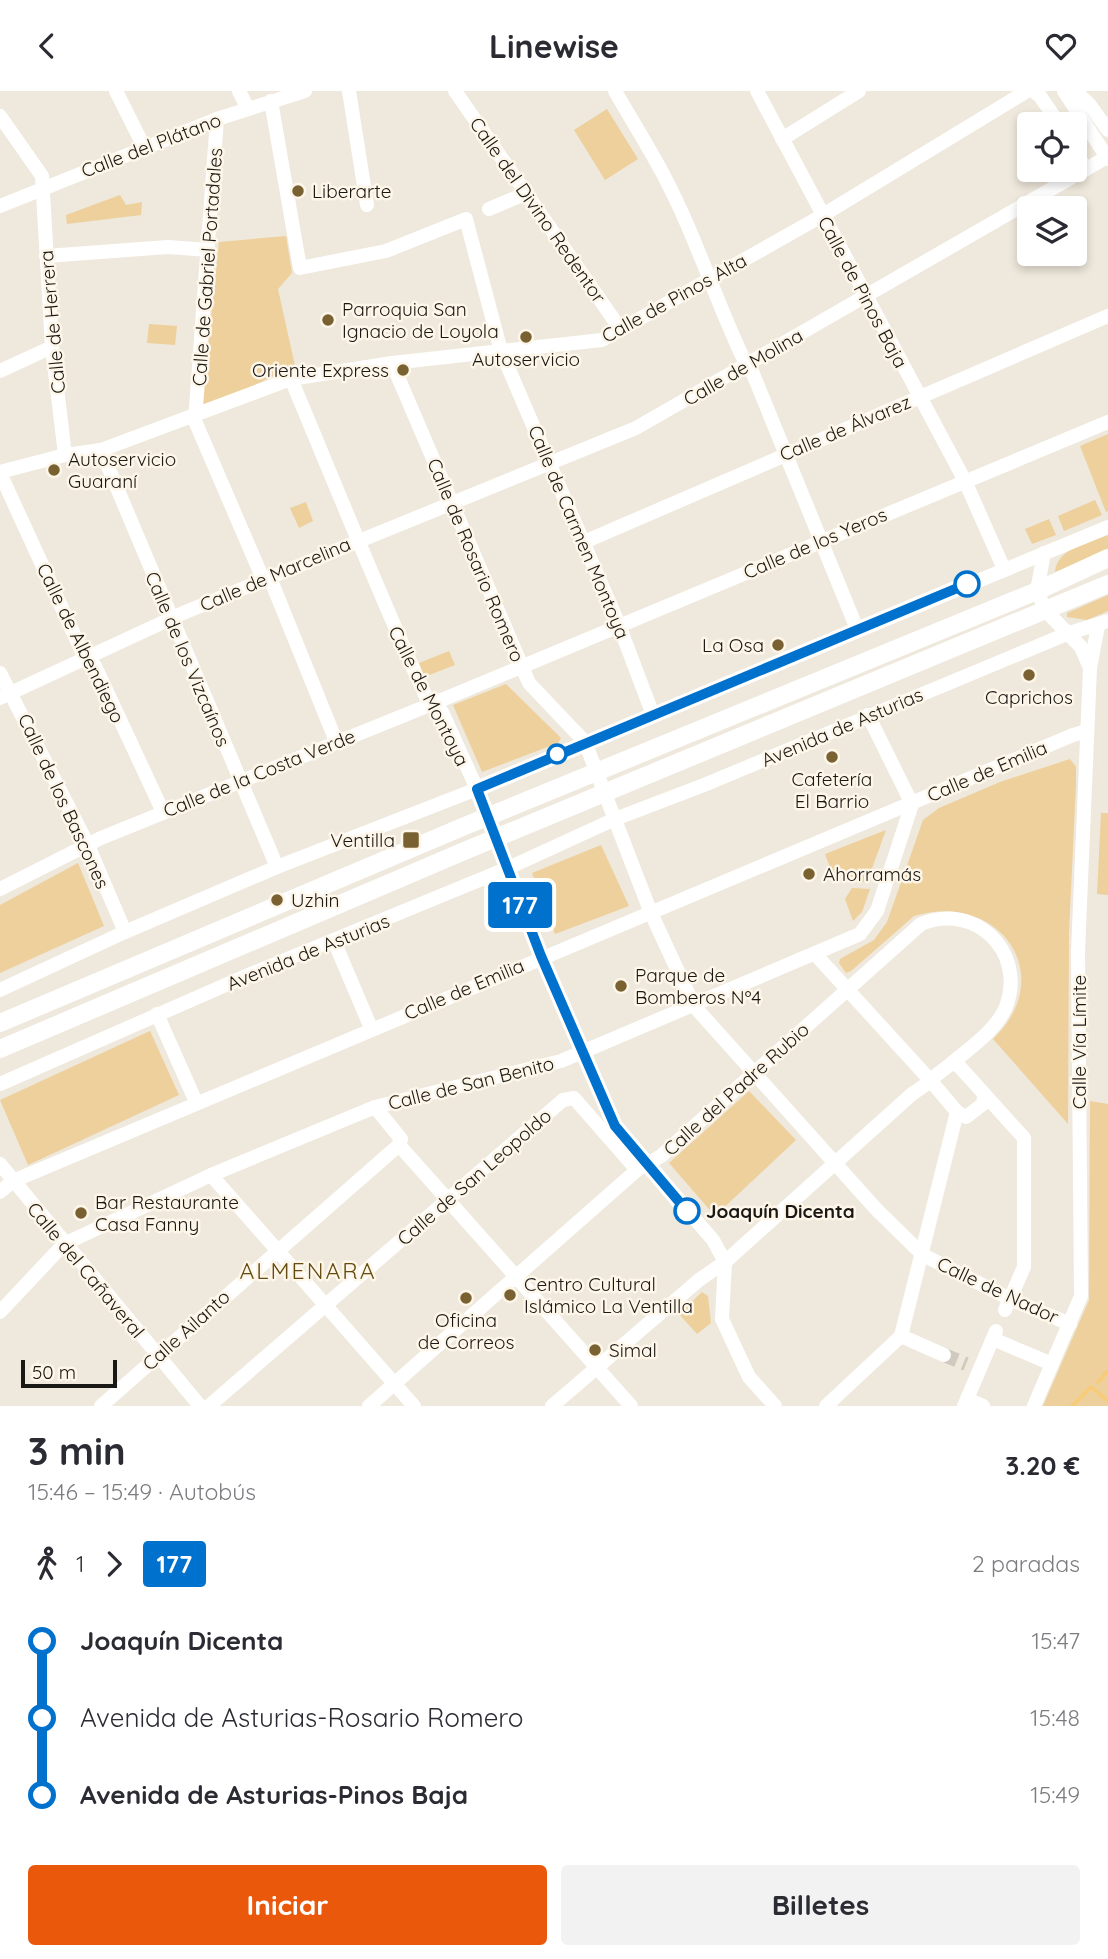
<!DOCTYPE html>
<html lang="es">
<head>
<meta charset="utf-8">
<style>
	body { margin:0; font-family:Quicksand,sans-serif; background:#f2f2f3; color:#2b2b33; height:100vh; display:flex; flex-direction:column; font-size:26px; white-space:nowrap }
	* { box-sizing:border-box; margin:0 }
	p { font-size:23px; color:#7c7c81 }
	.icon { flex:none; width:38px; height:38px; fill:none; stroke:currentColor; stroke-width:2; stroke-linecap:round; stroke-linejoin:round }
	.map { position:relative; height:1315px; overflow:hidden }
	.panel { display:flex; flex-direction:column; background:#fff; flex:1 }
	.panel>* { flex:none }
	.badge { padding:0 14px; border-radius:5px; font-size:24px; line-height:46px }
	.buttons { position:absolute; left:1017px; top:21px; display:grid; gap:14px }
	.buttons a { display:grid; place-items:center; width:70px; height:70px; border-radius:7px; background:#fff; box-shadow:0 4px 10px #0003; font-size:35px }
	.scale { position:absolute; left:21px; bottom:18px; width:96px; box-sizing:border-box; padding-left:7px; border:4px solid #1a1814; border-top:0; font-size:19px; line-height:24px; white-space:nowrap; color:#1a1814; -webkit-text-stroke:5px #fdf6e9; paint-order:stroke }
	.map>.badge { position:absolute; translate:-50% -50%; box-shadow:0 0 0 4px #fff }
	.legs { display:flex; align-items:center; gap:10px; height:77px; padding:0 28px; font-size:23px }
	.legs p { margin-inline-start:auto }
	.summary { display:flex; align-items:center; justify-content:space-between; height:119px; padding:0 28px }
	h1 { font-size:38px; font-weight:800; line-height:52px }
	.button { display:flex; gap:14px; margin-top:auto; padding:14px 28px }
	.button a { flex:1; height:80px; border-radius:7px; background:#ea580c; color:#fff; font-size:28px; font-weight:800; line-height:80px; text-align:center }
	.button a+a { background:#f2f2f3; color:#2b2b33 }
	ul { padding:0 28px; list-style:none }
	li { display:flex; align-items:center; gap:24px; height:77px; font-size:26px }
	li i { display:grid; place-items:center; width:10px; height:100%; margin:0 9px; background:currentColor }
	li i::after { content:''; width:18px; height:18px; margin:-9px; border:5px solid; border-radius:50%; background:#fff }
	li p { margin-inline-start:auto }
	li:first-child i { background:linear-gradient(#0000 50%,currentColor 0) }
	li:last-child i { background:linear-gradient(currentColor 50%,#0000 0) }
	header { display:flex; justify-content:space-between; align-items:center; height:91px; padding:0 28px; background:#fff; font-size:32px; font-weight:800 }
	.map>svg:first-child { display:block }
	.green { fill:#edd09b }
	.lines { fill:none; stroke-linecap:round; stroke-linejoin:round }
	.stream { stroke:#f7cb77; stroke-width:3.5 }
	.minor-tunnel { stroke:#cfc9be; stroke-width:14; stroke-dasharray:14 7; stroke-linecap:butt }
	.minor { stroke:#fff; stroke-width:14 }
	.major { stroke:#fff; stroke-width:18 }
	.line-1-casing { stroke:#fff; stroke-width:16 }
	.line-1 { stroke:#0072ce; stroke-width:10 }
	.poi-dot { fill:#796132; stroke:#fdf6e9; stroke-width:2.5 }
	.stop-1-dot { fill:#fff; stroke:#0072ce; stroke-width:3.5 }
	.labels { text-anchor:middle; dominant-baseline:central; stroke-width:5; stroke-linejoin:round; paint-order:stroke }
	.street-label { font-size:19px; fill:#1a1814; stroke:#fdf6e9 }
	.poi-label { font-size:19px; fill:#1a1814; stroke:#fdf6e9; text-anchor:start }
	.stop-label { font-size:19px; font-weight:bold; fill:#1a1814; stroke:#fdf6e9; text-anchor:start }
	.quarter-label { font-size:23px; letter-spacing:2px; fill:#654b10; stroke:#fdf6e9 }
</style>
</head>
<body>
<header><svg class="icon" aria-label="back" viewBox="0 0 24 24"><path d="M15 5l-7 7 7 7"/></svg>Linewise<svg class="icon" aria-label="heart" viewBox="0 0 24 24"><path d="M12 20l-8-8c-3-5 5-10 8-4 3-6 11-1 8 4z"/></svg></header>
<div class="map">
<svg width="1108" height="1315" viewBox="0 0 1108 1315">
	<rect width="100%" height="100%" fill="#efe8dc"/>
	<g class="green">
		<polygon points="607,18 638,68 605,89 574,39"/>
		<polygon points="120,104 126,114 142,111 141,124 67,133 66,124"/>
		<polygon points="286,145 292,182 278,198 295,275 206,317 202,315 219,151"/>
		<polygon points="149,233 177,235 175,254 147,252"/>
		<polygon points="1108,343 1108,420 1106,421 1080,355"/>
		<polygon points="1095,409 1102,424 1064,440 1058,425"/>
		<polygon points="306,411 313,430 299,437 290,417"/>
		<polygon points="1049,428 1056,444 1032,453 1025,438"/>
		<path d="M1108 444V458L1055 481C1057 457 1089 452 1108 444Z"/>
		<polygon points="1108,504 1108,520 1087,529 1067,526 1067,522"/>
		<polygon points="449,560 455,574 424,586 419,572"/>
		<polygon points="506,593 561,647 558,652 482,681 453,614"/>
		<path d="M1070 668 1076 676V693L1069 841 1068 1033 993 948C1060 884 998 799 914 825L851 880 846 882 839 872 840 868 874 849 887 831 923 729 939 717 1000 691Z"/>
		<polygon points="1101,722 1108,722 1108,804 1097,803"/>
		<polygon points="886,739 867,791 860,791 859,785 847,786 842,779 834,787 825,763"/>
		<polygon points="601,754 629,815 555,843 532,782"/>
		<polygon points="78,772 104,835 0,882 0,814"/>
		<polygon points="852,797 870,798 862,821 853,830 845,808"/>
		<polygon points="150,940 179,1004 28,1074 0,1009"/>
		<polygon points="749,1000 796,1049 715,1125 669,1072"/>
		<polygon points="1090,1010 1108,1013 1108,1315 1043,1315 1089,1209"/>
		<polygon points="702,1201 708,1205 711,1232 697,1243 679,1223"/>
	</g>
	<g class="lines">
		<g class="stream">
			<polyline points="1098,1291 1108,1280"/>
			<polyline points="1091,1296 1108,1310"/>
			<polyline points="1072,1315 1090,1297"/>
		</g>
		<polyline class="minor-tunnel" points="944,1264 966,1273"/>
		<g class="minor">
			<polyline points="116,0 144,56"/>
			<polyline points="239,0 248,18"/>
			<polyline points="349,0 367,114"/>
			<polyline points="455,0 621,239"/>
			<path d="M615 0C631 28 648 55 663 83 695 143 715 208 744 269L749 273 857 538"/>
			<polyline points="757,0 965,390 1004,478"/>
			<polyline points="1033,0 1040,5 1059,33"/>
			<polyline points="1064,0 1108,68"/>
			<polyline points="1075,0 1089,13 1108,39"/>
			<polyline points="271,10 300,177 386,160 466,128 501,260 619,534 653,624"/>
			<polyline points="0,25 42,85 52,256 65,364"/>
			<polyline points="217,28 195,330 263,488 272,492 336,650"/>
			<polyline points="782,48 859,0"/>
			<polyline points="1074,59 1086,78"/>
			<polyline points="0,115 217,28 305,0"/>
			<polyline points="489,118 527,102"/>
			<polyline points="46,165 168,156 209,159"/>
			<polyline points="392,272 529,592 585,651 651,822 694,915 876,1118 923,1164 1010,1208 1070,1233"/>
			<polyline points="0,280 52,256"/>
			<path d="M291 288C336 395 378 501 427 608L442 621 477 698 541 865 615 1035 713 1149 725 1171 722 1228 749 1286 775 1315"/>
			<polyline points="101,359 277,776"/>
			<polyline points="0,381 65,364 101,359 291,288 392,272 602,249 818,127 1027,0"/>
			<polyline points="0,382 83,563 95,575 163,721"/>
			<polyline points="584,451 1108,225"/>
			<polyline points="1044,462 1037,500 1046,520 1081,556 1090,577"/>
			<polyline points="0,582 87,752 125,841"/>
			<polyline points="0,607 183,522 636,337 1107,66"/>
			<polyline points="0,798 101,747 432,613 1108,331"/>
			<polyline points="334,850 371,937"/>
			<polyline points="815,863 930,989"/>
			<polyline points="0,899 125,841 277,776 477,698 1108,436"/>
			<polyline points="157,923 196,1011"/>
			<polyline points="0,993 246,885 506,778 615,728 704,694 1069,542 1108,530"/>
			<polyline points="984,1005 983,1013 966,1026 957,1021 930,989 952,972 959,975 1024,1047 1024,1176 1005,1219"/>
			<polyline points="375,1016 401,1048 399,1054 631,1315"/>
			<polyline points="0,1073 200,1315"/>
			<polyline points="211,1084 414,1315"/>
			<polyline points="0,1101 13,1090 1073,644 1087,640"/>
			<polyline points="0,1221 64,1153 211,1084 375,1016 561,970 860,843 877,820 912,713 868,624"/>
			<polyline points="901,1245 944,1264"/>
			<polyline points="993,1248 1052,1273"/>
			<polyline points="967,1308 983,1315"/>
			<polyline points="101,1315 399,1054"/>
			<polyline points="209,1315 563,1009 574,1007 637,1079"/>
			<path d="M369 1315 637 1079 661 1065 921 833C974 811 1025 859 1007 913 999 937 971 956 952 972"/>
			<polyline points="552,1315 699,1189 725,1171 912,1003 931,990"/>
			<polyline points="826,1315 901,1245 957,1021"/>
			<polyline points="964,1315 996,1240"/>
			<polyline points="1034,1315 1081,1205 1078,861 1090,577 1098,535"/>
		</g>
		<g class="major">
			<polyline points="0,932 460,737 1037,500 1108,467"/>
			<polyline points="0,958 462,761 1108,493"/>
		</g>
	</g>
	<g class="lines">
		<defs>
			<polyline id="line-1" points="687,1120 615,1035 541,865 477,698 967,493"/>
		</defs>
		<use href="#line-1" class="line-1-casing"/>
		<use href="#line-1" class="line-1"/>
	</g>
	<g class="poi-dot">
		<circle cx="298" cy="100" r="7"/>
		<circle cx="328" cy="229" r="7"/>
		<circle cx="526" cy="246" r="7"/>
		<circle cx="403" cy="279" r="7"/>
		<circle cx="54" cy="379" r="7"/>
		<circle cx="778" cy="554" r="7"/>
		<circle cx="1029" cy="584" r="7"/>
		<circle cx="832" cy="666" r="7"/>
		<rect x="402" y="740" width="18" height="18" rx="3.5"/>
		<circle cx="809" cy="783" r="7"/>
		<circle cx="277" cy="809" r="7"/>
		<circle cx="621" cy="895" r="7"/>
		<circle cx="81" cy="1122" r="7"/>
		<circle cx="510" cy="1204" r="7"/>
		<circle cx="466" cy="1207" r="7"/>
		<circle cx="595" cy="1259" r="7"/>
	</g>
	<g class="stop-1-dot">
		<circle cx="967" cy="493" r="12"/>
		<circle cx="557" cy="663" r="9"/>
		<circle cx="687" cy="1120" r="12"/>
	</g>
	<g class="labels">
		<g class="street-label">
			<text transform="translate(151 54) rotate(-21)">Calle del Plátano</text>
			<text transform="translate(538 119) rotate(55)">Calle del Divino Redentor</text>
			<text transform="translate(207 176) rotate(-86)">Calle de Gabriel Portadales</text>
			<text transform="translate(863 201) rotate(62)">Calle de Pinos Baja</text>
			<text transform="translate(674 207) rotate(-29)">Calle de Pinos Alta</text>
			<text transform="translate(52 231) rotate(-95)">Calle de Herrera</text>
			<text transform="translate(743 276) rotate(-30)">Calle de Molina</text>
			<text transform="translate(845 337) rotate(-23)">Calle de Álvarez</text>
			<text transform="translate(579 441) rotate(67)">Calle de Carmen Montoya</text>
			<text transform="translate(815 452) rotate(-23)">Calle de los Yeros</text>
			<text transform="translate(476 469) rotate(67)">Calle de Rosario Romero</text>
			<text transform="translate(275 483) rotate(-23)">Calle de Marcelina</text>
			<text transform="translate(81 552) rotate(64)">Calle de Albendiego</text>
			<text transform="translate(188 568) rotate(67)">Calle de los Vizcaínos</text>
			<text transform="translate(429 605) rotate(63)">Calle de Montoya</text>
			<text transform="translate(842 636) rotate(-23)">Avenida de Asturias</text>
			<text transform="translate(987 680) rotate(-23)">Calle de Emilia</text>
			<text transform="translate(259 682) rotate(-22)">Calle de la Costa Verde</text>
			<text transform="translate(64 710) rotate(65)">Calle de los Bascones</text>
			<text transform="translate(308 861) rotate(-22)">Avenida de Asturias</text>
			<text transform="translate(464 898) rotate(-23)">Calle de Emilia</text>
			<text transform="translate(1079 951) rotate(-90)">Calle Vía Límite</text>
			<text transform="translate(471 992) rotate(-14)">Calle de San Benito</text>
			<text transform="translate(736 998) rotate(-42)">Calle del Padre Rubio</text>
			<text transform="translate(474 1086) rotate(-41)">Calle de San Leopoldo</text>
			<text transform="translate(86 1179) rotate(50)">Calle del Cañaveral</text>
			<text transform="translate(998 1199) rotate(25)">Calle de Nador</text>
			<text transform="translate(186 1239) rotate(-42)">Calle Ailanto</text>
		</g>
		<g class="poi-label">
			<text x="312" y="100">Liberarte</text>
			<text x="342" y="218">Parroquia San<tspan x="342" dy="22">Ignacio de Loyola</tspan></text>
			<text x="526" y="268" text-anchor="middle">Autoservicio</text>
			<text x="389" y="279" text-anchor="end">Oriente Express</text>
			<text x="68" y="368">Autoservicio<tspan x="68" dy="22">Guaraní</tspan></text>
			<text x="764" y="554" text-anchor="end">La Osa</text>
			<text x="1029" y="606" text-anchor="middle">Caprichos</text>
			<text x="832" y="688" text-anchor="middle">Cafetería<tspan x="832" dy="22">El Barrio</tspan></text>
			<text x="395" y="749" text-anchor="end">Ventilla</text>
			<text x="823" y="783">Ahorramás</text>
			<text x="291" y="809">Uzhin</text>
			<text x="635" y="884">Parque de<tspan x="635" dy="22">Bomberos Nº4</tspan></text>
			<text x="95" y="1111">Bar Restaurante<tspan x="95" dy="22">Casa Fanny</tspan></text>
			<text x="524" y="1193">Centro Cultural<tspan x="524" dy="22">Islámico La Ventilla</tspan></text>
			<text x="466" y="1229" text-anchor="middle">Oficina<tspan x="466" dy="22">de Correos</tspan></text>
			<text x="609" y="1259">Simal</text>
		</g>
		<g class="stop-label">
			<text x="706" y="1120">Joaquín Dicenta</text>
		</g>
		<g class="quarter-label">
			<text x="308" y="1179">ALMENARA</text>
		</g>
	</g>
</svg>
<div class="buttons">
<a><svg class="icon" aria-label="locate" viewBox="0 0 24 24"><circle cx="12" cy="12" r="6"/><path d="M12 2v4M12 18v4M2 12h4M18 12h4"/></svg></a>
<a><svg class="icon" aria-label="layers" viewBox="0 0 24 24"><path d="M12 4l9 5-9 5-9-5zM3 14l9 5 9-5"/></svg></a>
</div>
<div class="scale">50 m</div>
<b class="badge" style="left:520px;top:814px;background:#0072ce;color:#fff">177</b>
</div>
<section class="panel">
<div class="summary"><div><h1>3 min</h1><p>15:46 – 15:49 · Autobús</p></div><b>3.20 €</b></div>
<div class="legs"><svg class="icon" aria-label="walk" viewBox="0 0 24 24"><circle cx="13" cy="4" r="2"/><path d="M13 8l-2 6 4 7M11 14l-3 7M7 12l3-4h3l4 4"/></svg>1<svg class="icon" aria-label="forward" viewBox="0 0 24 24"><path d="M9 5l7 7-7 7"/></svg><b class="badge" style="background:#0072ce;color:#fff">177</b><p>2 paradas</p></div>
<ul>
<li><i style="color:#0072ce"></i><b>Joaquín Dicenta</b><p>15:47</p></li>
<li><i style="color:#0072ce"></i><span>Avenida de Asturias-Rosario Romero</span><p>15:48</p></li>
<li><i style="color:#0072ce"></i><b>Avenida de Asturias-Pinos Baja</b><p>15:49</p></li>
</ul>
<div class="button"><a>Iniciar</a><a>Billetes</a></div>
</section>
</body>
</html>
